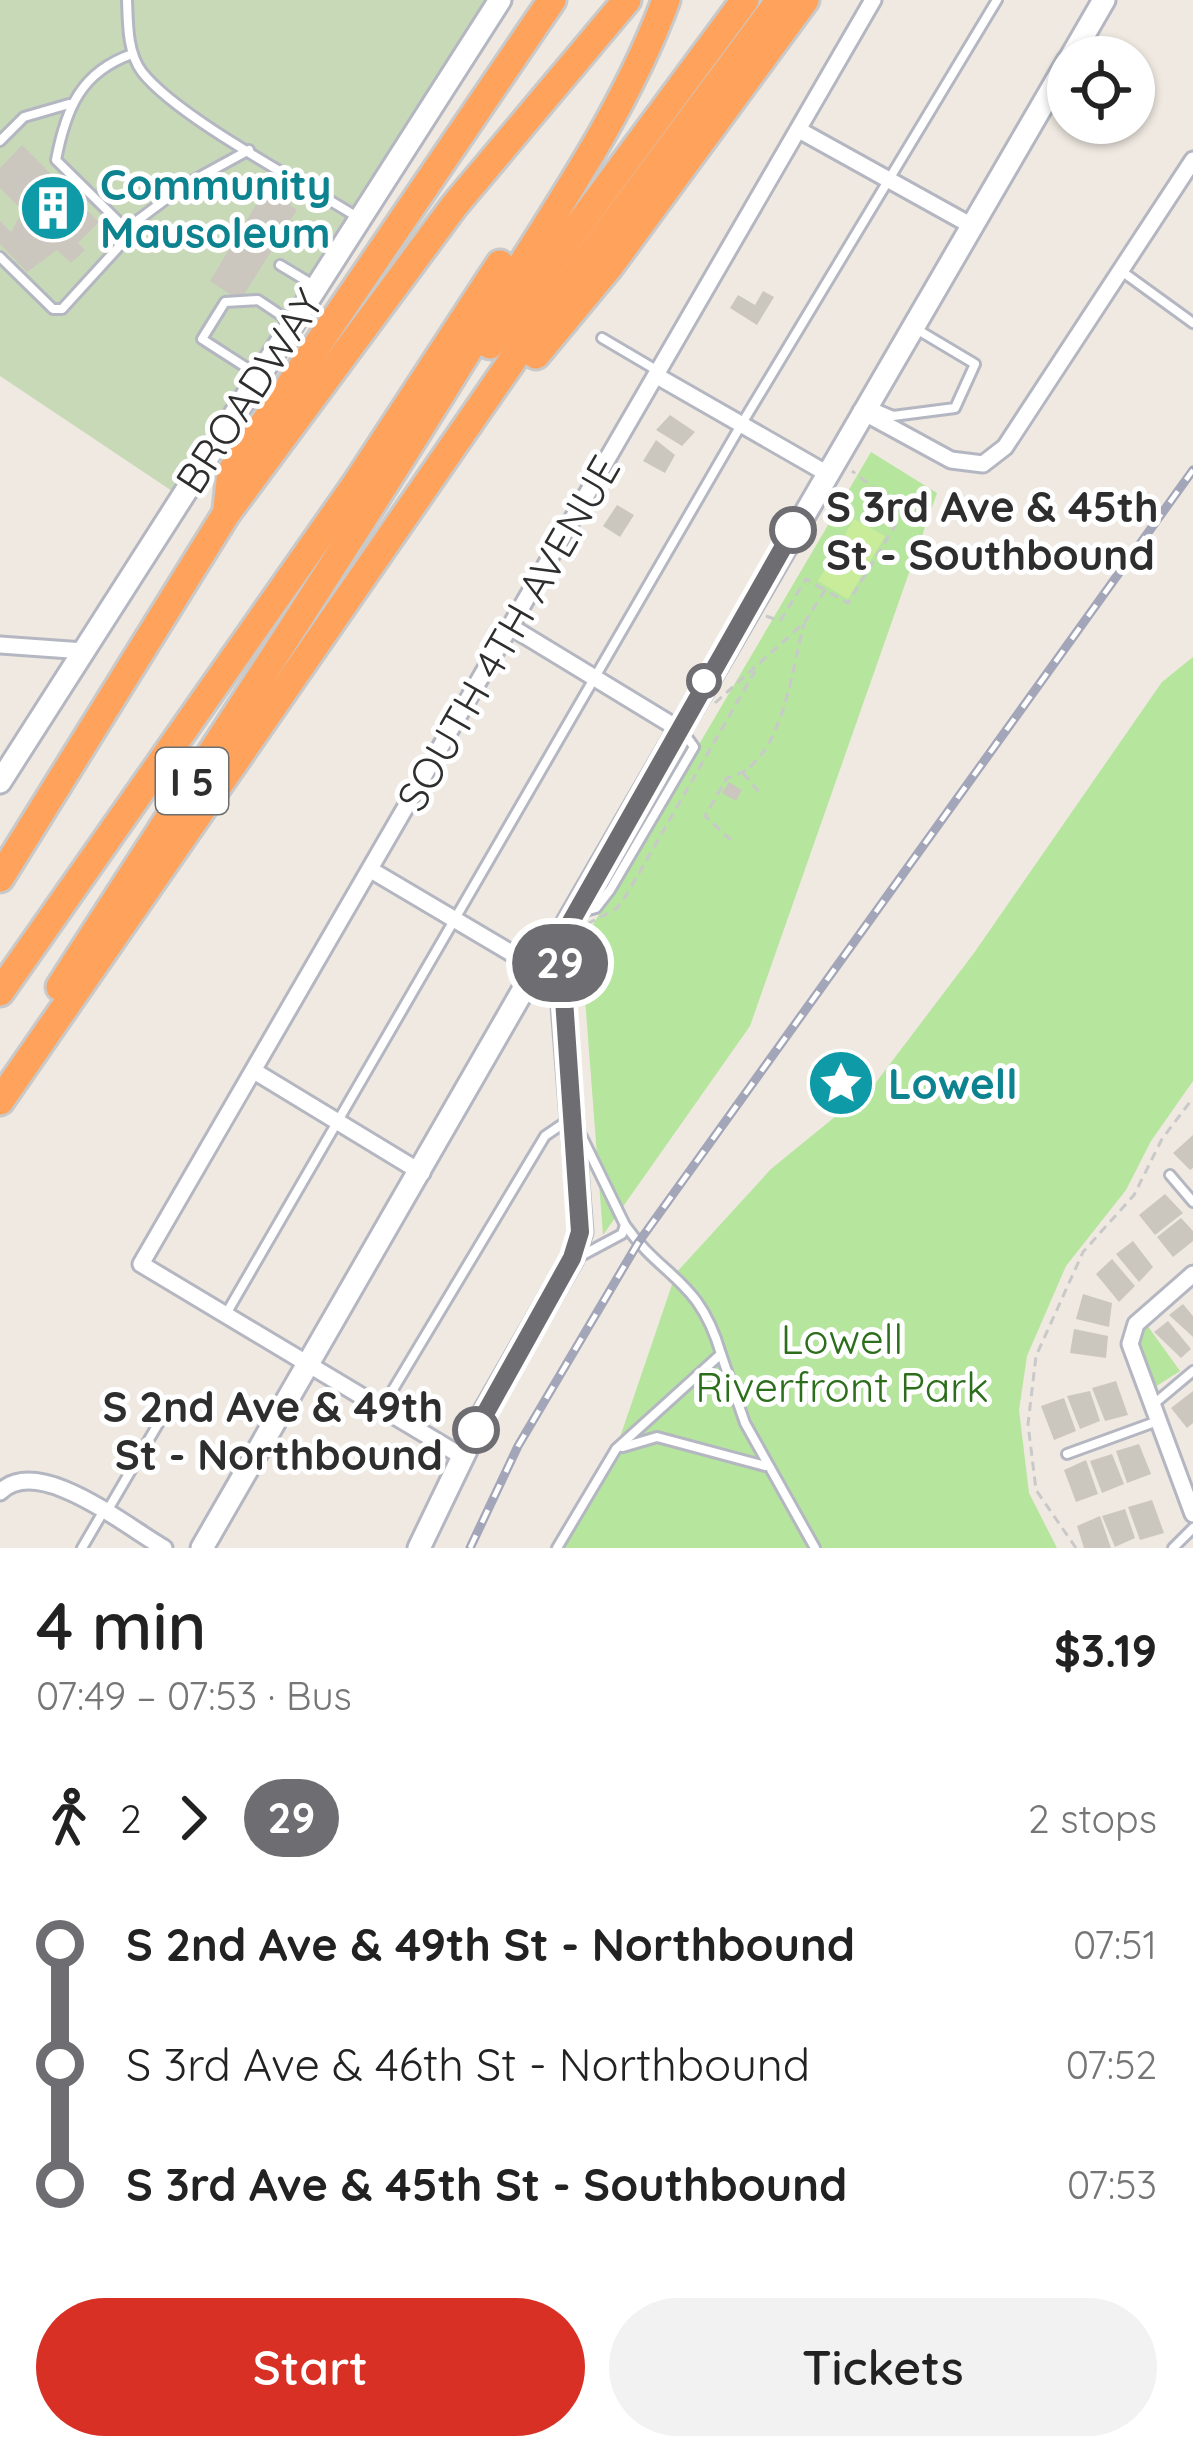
<!DOCTYPE html>
<html lang="en">
<head>
<meta charset="utf-8">
<style>
	body { margin:0; font-family:Quicksand,sans-serif; background:#f2f2f2; color:#222; height:100vh; display:flex; flex-direction:column; font-size:45px; white-space:nowrap }
	* { box-sizing:border-box; margin:0 }
	p { font-size:39px; color:#767676 }
	.icon { flex:none; width:66px; height:66px; fill:none; stroke:currentColor; stroke-width:2; stroke-linecap:round; stroke-linejoin:round }
	.map { position:relative; height:1548px; overflow:hidden }
	.details { display:flex; flex-direction:column; background:#fff; flex:1 }
	.details>* { flex:none }
	.badge { padding:0 24px; border-radius:39px; font-size:42px; line-height:78px }
	.fabs { position:absolute; left:1047px; top:36px; display:grid; gap:24px }
	.fabs a { display:grid; place-items:center; width:108px; height:108px; border-radius:50%; background:#fff; box-shadow:0 3px 9px #0004; font-size:60px }
	.map>.badge { position:absolute; translate:-50% -50%; box-shadow:0 0 0 6px #fff }
	.legs { display:flex; align-items:center; gap:18px; height:132px; padding:0 36px; font-size:39px }
	.legs p { margin-inline-start:auto }
	.head { display:flex; align-items:center; justify-content:space-between; height:204px; padding:0 36px }
	h1 { font-size:66px; font-weight:600; line-height:90px }
	.cta { display:flex; gap:24px; margin-top:auto; padding:24px 36px }
	.cta a { flex:1; height:138px; border-radius:72px; background:#d93025; color:#fff; font-size:48px; font-weight:600; line-height:138px; text-align:center }
	.cta a+a { background:#f2f2f2; color:#222 }
	ul { padding:0 36px; list-style:none }
	li { display:flex; align-items:center; gap:42px; height:120px; font-size:45px }
	li i { display:grid; place-items:center; width:18px; height:100%; margin:0 15px; background:currentColor }
	li i::after { content:''; width:30px; height:30px; margin:-15px; border:9px solid; border-radius:50%; background:#fff }
	li p { margin-inline-start:auto }
	li:first-child i { background:linear-gradient(#0000 50%,currentColor 0) }
	li:last-child i { background:linear-gradient(currentColor 50%,#0000 0) }
	.map>svg:first-child { display:block }
	.green { fill:#b6e59e }
	.cemetery { fill:#c8d9b8 }
	.pitch { fill:#c9ec9a }
	.building { fill:#cbc7bf }
	.lines { fill:none; stroke-linecap:round; stroke-linejoin:round }
	.lane-casing { stroke:#b4b7c1; stroke-width:14 }
	.street-casing { stroke:#b4b7c1; stroke-width:21 }
	.secondary-casing { stroke:#b4b7c1; stroke-width:27 }
	.highway-casing { stroke:#c9c9c9; stroke-width:33 }
	.path { stroke:#c9c9c9; stroke-width:3; stroke-dasharray:9 6; stroke-linecap:butt }
	.lane { stroke:#fff; stroke-width:8 }
	.street { stroke:#fff; stroke-width:15 }
	.secondary { stroke:#fff; stroke-width:21 }
	.highway { stroke:#ffa35c; stroke-width:27 }
	.rail-casing { stroke:#a3a6b8; stroke-width:9 }
	.rail { stroke:#fff; stroke-width:4.5; stroke-dasharray:14; stroke-linecap:butt }
	.line-1-casing { stroke:#fff; stroke-width:27 }
	.line-1 { stroke:#6e6d72; stroke-width:18 }
	.stop-1-dot { fill:#fff; stroke:#6e6d72; stroke-width:6 }
	.labels { text-anchor:middle; dominant-baseline:central; stroke-width:10; stroke-linejoin:round; paint-order:stroke }
	.shield { fill:#fff; stroke:#6d6d6d; stroke-width:3 }
	.shield-label { font-size:39px; font-weight:bold; fill:#2e2e2e }
	.culture-label { font-size:42px; font-weight:bold; fill:#0d838f; stroke:#fff; text-anchor:start }
	.street-label { font-size:42px; fill:#2e2e2e; stroke:#fff }
	.stop-label { font-size:42px; font-weight:bold; fill:#2e2e2e; stroke:#fff; text-anchor:start }
	.park-label { font-size:42px; fill:#2c6e1b; stroke:#fff }
</style>
</head>
<body>
<div class="map">
<svg width="1193" height="1548" viewBox="0 0 1193 1548">
	<rect width="100%" height="100%" fill="#efe9e1"/>
	<g class="green">
		<polygon points="871,452 937,493 750,1026 603,1235 581,945"/>
		<polygon points="1193,657 1193,1081 1151,1141 1126,1190 1066,1266 1027,1356 1019,1410 1029,1493 1057,1548 557,1548 616,1449 676,1273 771,1169 874,1085 974,953 1162,682"/>
		<polygon points="1144,1321 1180,1371 1155,1387 1136,1347"/>
	</g>
	<polygon class="cemetery" points="0,0 485,0 172,491 0,376"/>
	<polygon class="pitch" points="854,519 885,536 848,599 818,581"/>
	<g class="building">
		<polygon points="22,145 99,222 78,243 85,250 71,263 57,250 27,272 0,244 0,221 11,232 18,219 28,216 0,188 0,168"/>
		<polygon points="285,183 298,191 290,205 297,210 240,301 210,281 257,203 268,192 276,197"/>
		<polygon points="763,291 774,297 757,325 730,308 738,295 755,305"/>
		<polygon points="670,415 695,432 682,446 656,430"/>
		<polygon points="656,440 675,455 665,473 643,461"/>
		<polygon points="617,505 634,515 620,537 603,526"/>
		<polygon points="729,782 742,790 736,801 722,793"/>
		<polygon points="1193,1135 1193,1168 1190,1170 1173,1153"/>
		<polygon points="1165,1194 1183,1213 1155,1235 1139,1215"/>
		<polygon points="1181,1218 1193,1231 1193,1241 1173,1257 1157,1237"/>
		<polygon points="1133,1241 1153,1267 1139,1282 1116,1254"/>
		<polygon points="1112,1259 1135,1286 1119,1302 1096,1274"/>
		<polygon points="1083,1294 1112,1303 1109,1327 1076,1319"/>
		<polygon points="1183,1304 1193,1316 1193,1337 1169,1315"/>
		<polygon points="1168,1321 1191,1349 1181,1358 1154,1332"/>
		<polygon points="1074,1329 1108,1336 1106,1358 1070,1353"/>
		<polygon points="1116,1381 1128,1415 1105,1421 1092,1388"/>
		<polygon points="1090,1391 1100,1421 1080,1429 1067,1396"/>
		<polygon points="1193,1391 1193,1423 1187,1428 1171,1408"/>
		<polygon points="1064,1398 1076,1431 1054,1440 1041,1406"/>
		<polygon points="1139,1444 1151,1474 1127,1483 1116,1451"/>
		<polygon points="1112,1454 1124,1484 1102,1493 1090,1461"/>
		<polygon points="1086,1460 1098,1494 1076,1502 1064,1470"/>
		<polygon points="1152,1500 1164,1533 1140,1540 1128,1507"/>
		<polygon points="1125,1509 1135,1538 1115,1547 1102,1516"/>
		<polygon points="1100,1516 1111,1548 1084,1548 1077,1526"/>
	</g>
	<g class="lines">
		<defs>
			<g id="lane">
				<path d="M127 0C128 23 127 52 142 72 178 118 303 183 357 217"/>
				<polyline points="0,141 24,117 69,104"/>
				<polyline points="126,229 185,185 249,150"/>
				<path d="M0 257 53 309H62L125 240 126 229 56 160C66 108 81 72 132 54"/>
				<polyline points="280,265 315,286"/>
				<polyline points="1120,270 1193,323"/>
				<polyline points="602,338 658,371"/>
				<polyline points="258,375 202,339 225,302 258,300 291,322"/>
				<polyline points="872,407 893,416 955,408 975,364 918,330"/>
				<polyline points="578,913 596,908 610,890 694,747 684,733"/>
				<polyline points="1170,1175 1193,1202"/>
				<polyline points="579,1257 622,1234 625,1225 581,1135"/>
				<polyline points="226,1314 741,425 997,0"/>
				<polyline points="721,1354 745,1423 815,1548"/>
				<polyline points="1155,1403 1193,1371"/>
				<polyline points="382,1408 545,1136 567,1121"/>
				<polyline points="623,1447 657,1437 765,1466"/>
				<polyline points="1067,1454 1155,1422"/>
				<polyline points="106,1513 168,1407"/>
				<polyline points="82,1548 103,1512"/>
				<path d="M557 1548 616 1449 721 1354C699 1278 663 1279 625 1225"/>
				<polyline points="1173,1548 1193,1528"/>
			</g>
			<g id="street">
				<polyline points="799,130 972,226"/>
				<polyline points="657,376 826,473"/>
				<polyline points="861,411 951,460 983,464 1005,447 1193,160"/>
				<polyline points="511,627 677,728"/>
				<polyline points="0,645 84,651"/>
				<polyline points="371,870 518,957 560,968"/>
				<polyline points="254,1071 422,1173"/>
				<polyline points="1193,1274 1136,1324 1130,1344 1193,1514"/>
				<polyline points="463,1457 141,1264 873,0"/>
				<path d="M0 1492C38 1454 124 1525 164 1548"/>
			</g>
			<g id="secondary">
				<polyline points="1071,57 1104,0"/>
				<polyline points="0,782 500,0"/>
				<polyline points="202,1548 537,966"/>
				<polyline points="419,1548 485,1411 572,1259 581,1232 560,968 559,941 568,922 1068,61"/>
			</g>
			<g id="highway">
				<polyline points="490,345 745,0"/>
				<polyline points="536,355 609,267 805,0"/>
				<polyline points="227,509 231,472 552,0"/>
				<polyline points="0,878 226,514 454,206 627,0"/>
				<path d="M60 987C201 767 347 549 483 326 548 221 623 116 666 0"/>
				<polyline points="0,992 356,484 500,264"/>
				<polyline points="0,1101 523,345 780,0"/>
			</g>
		</defs>
		<use href="#lane" class="lane-casing"/>
		<use href="#street" class="street-casing"/>
		<use href="#secondary" class="secondary-casing"/>
		<use href="#highway" class="highway-casing"/>
		<g class="path">
			<polyline points="766,616 780,621 806,579 823,589"/>
			<polyline points="715,703 805,622 825,590 848,603 895,526 888,499 852,471"/>
			<polyline points="743,773 761,794"/>
			<path d="M731 840 705 816 727 778C783 766 791 670 804 624"/>
			<polyline points="587,924 616,909 627,894 755,671"/>
			<polyline points="1076,1548 1036,1490 1028,1424 1036,1356 1083,1252 1134,1195 1162,1139 1193,1098"/>
		</g>
		<use href="#lane" class="lane"/>
		<use href="#street" class="street"/>
		<use href="#secondary" class="secondary"/>
		<use href="#highway" class="highway"/>
		<defs>
			<polyline id="rail" points="470,1548 518,1446 638,1243 1193,470"/>
		</defs>
		<use href="#rail" class="rail-casing"/>
		<use href="#rail" class="rail"/>
	</g>
	<g class="lines">
		<defs>
			<polyline id="line-1" points="476,1430 572,1258 580,1232 560,941 793,530"/>
		</defs>
		<use href="#line-1" class="line-1-casing"/>
		<use href="#line-1" class="line-1"/>
	</g>
	<defs>
		<symbol id="building-disc" viewBox="-11 -11 22 22"><circle r="9.5" fill="#0f9aa8" stroke="#fff"/><path d="M-4-6H4V6H1V3H-1V6H-4ZM-2.5-4.3h1.7v1.8h-1.7ZM.8-4.3h1.7v1.8H.8ZM-2.5-1h1.7V.8h-1.7ZM.8-1h1.7V.8H.8Z" fill="#fff"/></symbol>
		<symbol id="sight-disc" viewBox="-11 -11 22 22"><circle r="9.5" fill="#0f9aa8" stroke="#fff"/><path d="M0-6L1.8-2.2L6-1.7L2.9 1.2L3.7 5.4L0 3.3L-3.7 5.4L-2.9 1.2L-6-1.7L-1.8-2.2Z" fill="#fff"/></symbol>
	</defs>
	<g fill-rule="evenodd">
		<use href="#building-disc" x="15" y="170" width="76" height="76"/>
		<use href="#sight-disc" x="803" y="1045" width="76" height="76"/>
	</g>
	<g class="stop-1-dot">
		<circle cx="793" cy="530" r="21"/>
		<circle cx="704" cy="681" r="15"/>
		<circle cx="476" cy="1430" r="21"/>
	</g>
	<g class="labels">
		<rect class="shield" x="156" y="748" width="72" height="66" rx="9"/>
		<g class="shield-label">
			<text x="192" y="781">I 5</text>
		</g>
		<g class="culture-label">
			<text x="100" y="184">Community<tspan x="100" dy="48">Mausoleum</tspan></text>
			<text x="888" y="1083">Lowell</text>
		</g>
		<g class="street-label">
			<text transform="translate(249 391) rotate(-57)">BROADWAY</text>
			<text transform="translate(508 633) rotate(-60)">SOUTH 4TH AVENUE</text>
		</g>
		<g class="stop-label">
			<text x="826" y="506">S 3rd Ave &amp; 45th<tspan x="826" dy="48">St - Southbound</tspan></text>
			<text x="443" y="1406" text-anchor="end">S 2nd Ave &amp; 49th<tspan x="443" dy="48">St - Northbound</tspan></text>
		</g>
		<g class="park-label">
			<text x="842" y="1338">Lowell<tspan x="842" dy="48">Riverfront Park</tspan></text>
		</g>
	</g>
</svg>
<div class="fabs">
<a><svg class="icon" aria-label="locate" viewBox="0 0 24 24"><circle cx="12" cy="12" r="6"/><path d="M12 2v4M12 18v4M2 12h4M18 12h4"/></svg></a>
</div>
<b class="badge" style="left:560px;top:963px;background:#6e6d72;color:#fff">29</b>
</div>
<section class="details">
<div class="head"><div><h1>4 min</h1><p>07:49 – 07:53 · Bus</p></div><b>$3.19</b></div>
<div class="legs"><svg class="icon" aria-label="walk" viewBox="0 0 24 24"><circle cx="13" cy="4" r="2"/><path d="M13 8l-2 6 4 7M11 14l-3 7M7 12l3-4h3l4 4"/></svg>2<svg class="icon" aria-label="forward" viewBox="0 0 24 24"><path d="M9 5l7 7-7 7"/></svg><b class="badge" style="background:#6e6d72;color:#fff">29</b><p>2 stops</p></div>
<ul>
<li><i style="color:#6e6d72"></i><b>S 2nd Ave &amp; 49th St - Northbound</b><p>07:51</p></li>
<li><i style="color:#6e6d72"></i><span>S 3rd Ave &amp; 46th St - Northbound</span><p>07:52</p></li>
<li><i style="color:#6e6d72"></i><b>S 3rd Ave &amp; 45th St - Southbound</b><p>07:53</p></li>
</ul>
<div class="cta"><a>Start</a><a>Tickets</a></div>
</section>
</body>
</html>
